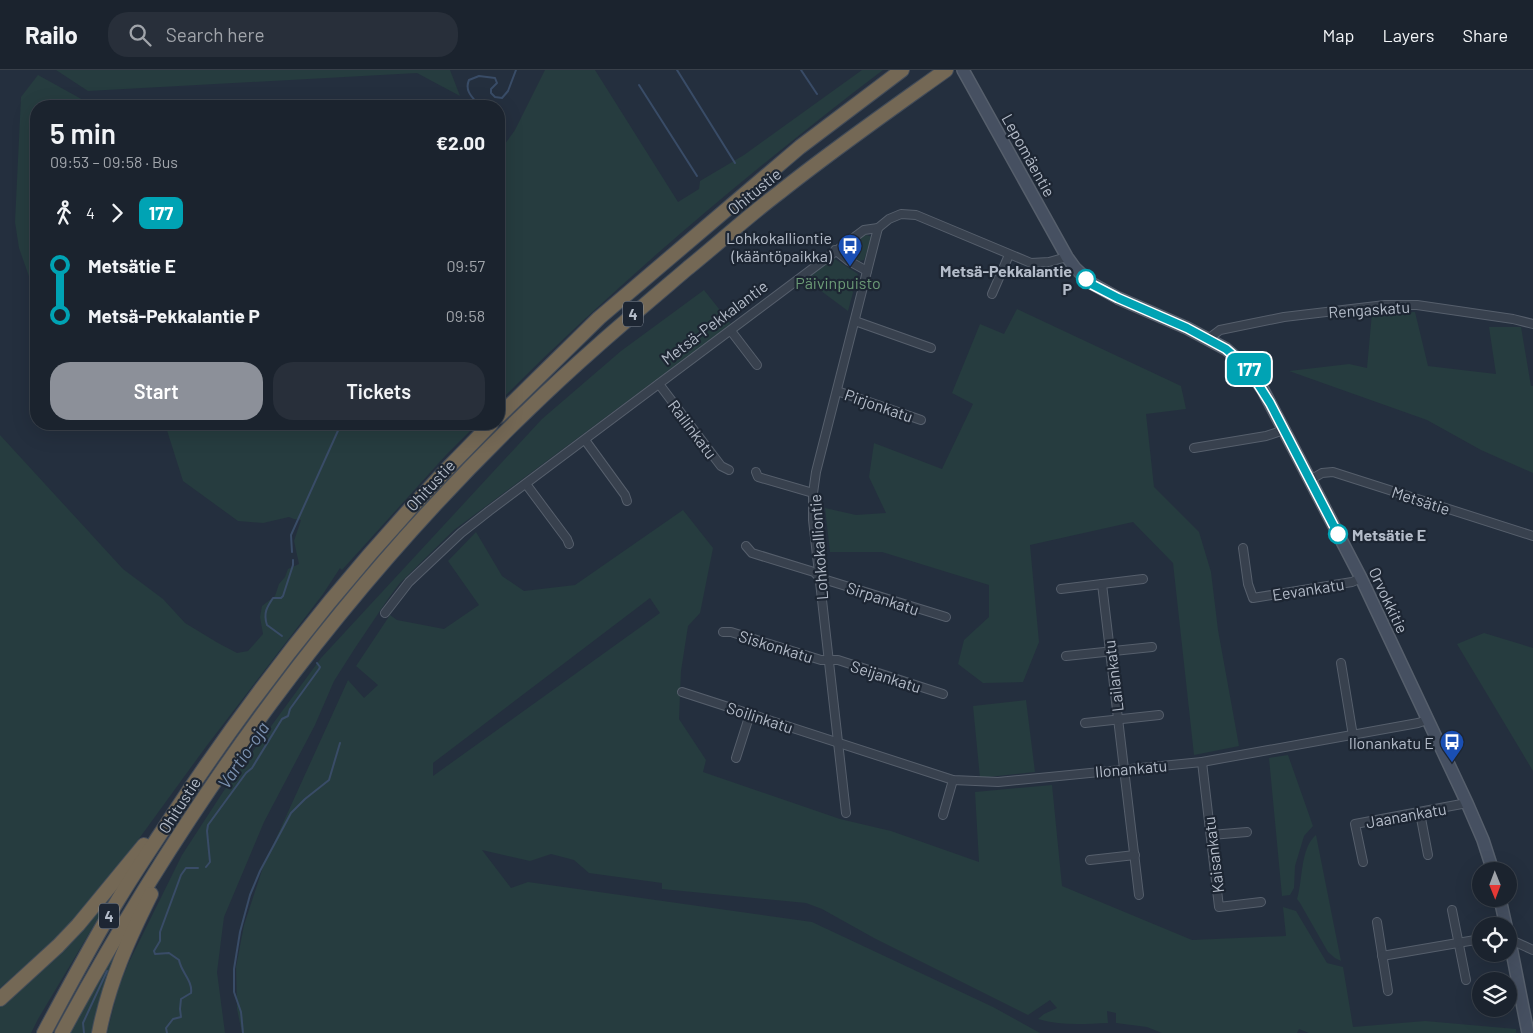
<!DOCTYPE html>
<html lang="en">
<head>
<meta charset="utf-8">
<style>
	body { margin:0; font-family:Barlow,sans-serif; background:#282f3a; color:#f1f3f6; height:100vh; display:flex; flex-direction:column; font-size:19px; white-space:nowrap }
	* { box-sizing:border-box; margin:0 }
	p { font-size:16px; color:#a0a4aa }
	.icon { flex:none; width:28px; height:28px; fill:none; stroke:currentColor; stroke-width:2; stroke-linecap:round; stroke-linejoin:round }
	.map { position:relative; flex:1; overflow:hidden }
	.drawer { position:absolute; left:30px; top:30px; width:475px; height:330px; display:flex; flex-direction:column; background:#1b232e; border-radius:20px; box-shadow:0 5px 20px #0002,0 0 0 1px #39404a }
	.drawer>* { flex:none }
	.badge { padding:0 10px; border-radius:8px; font-size:18px; line-height:32px }
	.needle { width:32px; rotate:179deg }
	.controls { position:absolute; left:1472px; top:792px; display:grid; gap:10px }
	.controls a { display:grid; place-items:center; width:45px; height:45px; border-radius:50%; background:#1b232e; box-shadow:0 5px 20px #0002,0 0 0 1px #39404a; font-size:25px }
	.map>.badge { position:absolute; translate:-50% -50%; box-shadow:0 0 0 2px #fff }
	.legs { display:flex; align-items:center; gap:8px; height:55px; padding:0 20px; font-size:16px }
	.legs p { margin-inline-start:auto }
	.headline { display:flex; align-items:center; justify-content:space-between; height:85px; padding:0 20px }
	h1 { font-size:28px; font-weight:600; line-height:38px }
	.primary-button { display:flex; gap:10px; margin-top:auto; padding:10px 20px }
	.primary-button a { flex:1; height:58px; border-radius:20px; background:#8c9099; color:#fff; font-size:20px; font-weight:600; line-height:58px; text-align:center }
	.primary-button a+a { background:#282f3a; color:#f1f3f6 }
	ul { padding:0 20px; list-style:none }
	li { display:flex; align-items:center; gap:18px; height:50px; font-size:19px }
	li i { display:grid; place-items:center; width:8px; height:100%; margin:0 6px; background:currentColor }
	li i::after { content:''; width:12px; height:12px; margin:-6px; border:4px solid; border-radius:50%; background:#1b232e }
	li p { margin-inline-start:auto }
	li:first-child i { background:linear-gradient(#0000 50%,currentColor 0) }
	li:last-child i { background:linear-gradient(currentColor 50%,#0000 0) }
	header { display:flex; align-items:center; gap:30px; box-sizing:border-box; height:70px; padding:0 25px; background:#1b232e; border-bottom:1px solid #39404a }
	header strong { font-size:24px }
	nav { display:flex; gap:28px; margin-inline-start:auto; font-size:18px }
	.search { width:350px; height:45px; background:#282f3a; display:flex; align-items:center; gap:12px; box-sizing:border-box; padding:0 18px; border-radius:20px; color:#a0a4aa; font-size:19px }
	.map>svg:first-child { display:block }
	.green { fill:#263c3f; fill-rule:evenodd }
	.lines { fill:none; stroke-linecap:round; stroke-linejoin:round }
	.stream { stroke:#394c67; stroke-width:2 }
	.street-casing { stroke:#565f6c; stroke-width:10 }
	.secondary-casing { stroke:#565f6c; stroke-width:14 }
	.highway-casing { stroke:#434c59; stroke-width:16 }
	.street { stroke:#38414e; stroke-width:8 }
	.secondary { stroke:#465061; stroke-width:11 }
	.highway { stroke:#746855; stroke-width:14 }
	.line-1-casing { stroke:#fff; stroke-width:11 }
	.line-1 { stroke:#00a3b4; stroke-width:8 }
	.stop-1-dot { fill:#fff; stroke:#00a3b4; stroke-width:2.5 }
	.labels { text-anchor:middle; dominant-baseline:central; stroke-width:4.5; stroke-linejoin:round; paint-order:stroke }
	.shield { fill:#1d2633; stroke:#878f9c; stroke-width:1 }
	.shield-label { font-size:15px; font-weight:bold; fill:#b4bcc9 }
	.street-label { font-size:16px; fill:#b4bcc9; stroke:#1d2633 }
	.poi-label { font-size:16px; fill:#b4bcc9; stroke:#1d2633; text-anchor:end }
	.stop-label { font-size:16px; font-weight:bold; fill:#b4bcc9; stroke:#1d2633; text-anchor:end }
	.park-label { font-size:16px; fill:#6b9a76; stroke:#1d2633 }
	.water-label { font-size:18px; font-style:italic; fill:#7c92b1; stroke:#1d2633 }
</style>
</head>
<body>
<header>
<strong>Railo</strong>
<div class="search"><svg class="icon" aria-label="search" viewBox="0 0 24 24"><circle cx="10" cy="10" r="6"/><path d="M15 15l6 6"/></svg>Search here</div>
<nav><a>Map</a><a>Layers</a><a>Share</a></nav>
</header>
<div class="map">
<svg width="1533" height="963" viewBox="0 0 1533 963">
	<rect width="100%" height="100%" fill="#242f3e"/>
	<g class="green">
		<polygon points="56,0 450,0 460,26 417,3 88,21"/>
		<path d="M545 0H595L678 132 699 119 700 111 744 85 862 0H883C749 102 618 212 499 332V82L515 60Z"/>
		<polygon points="38,5 94,36 36,36 36,215 31,212 19,178 15,152 21,27"/>
		<path d="M864 164 872 167 864 190 859 191C853 187 844 184 847 176Z"/>
		<polygon points="832,187 858,204 848,241 805,209"/>
		<polygon points="704,220 731,254 454,460 399,514 388,529 355,578 334,611 315,655 264,752 224,847 217,902 225,963 107,963 118,919 129,892 182,785 223,722 321,588 542,349 621,281"/>
		<polygon points="1017,239 1181,316 1186,339 1146,344 1154,417 1199,462 1211,502 1218,560 1239,676 1194,685 1173,493 1133,452 1030,475 1039,572 1023,612 983,613 958,594 964,570 989,547 989,515 882,482 830,482 825,438 856,445 886,443 869,407 874,373 942,399 973,334 952,323 980,254 1004,264"/>
		<polygon points="1415,242 1428,296 1496,304 1489,257 1521,257 1531,316 1533,316 1533,403 1481,380 1427,350 1289,301 1349,294 1367,298 1372,243"/>
		<polygon points="165,354 477,354 446,385 342,500 340,498 323,524 205,678 117,799 63,863 0,918 0,365 123,499 163,529 185,553 218,573 237,583 248,581 263,564 260,547 262,536 275,526 279,514 285,507 288,499 299,494 294,471 301,450 294,449 289,447 263,453 238,451 183,411"/>
		<path d="M683 440 713 478 700 543 688 556 681 601 679 649 706 690 703 702 840 749 891 761 979 792 975 722 1052 715 1062 816 1192 870 1286 866 1283 837 1296 841 1327 893 1343 897 1353 957 1425 951 1516 959V963H1309L1299 959 1297 963H1162L1147 957 1116 953V943L1107 941 1108 953C1084 954 1061 956 1038 949L1044 944 1057 938 1050 930 1028 945 874 868 822 839 806 833 662 819V813L589 803 574 790 551 784 530 791 482 780 511 818 528 812 812 852 993 937 1040 963H242L237 939 236 897 244 855 263 797 348 610 364 628 378 615 356 596 390 545 397 550 444 559 479 535 448 491 476 462 502 506 524 521 575 515ZM650 528 660 543 433 706V693Z"/>
		<polygon points="1484,563 1533,578 1533,701 1457,574"/>
		<polygon points="1026,630 1035,702 980,708 973,636"/>
		<polygon points="1288,685 1313,756 1304,766 1295,796 1294,818 1290,825 1282,826 1269,688"/>
		<path d="M1316 765 1341 891 1335 888 1328 882 1300 833 1297 829C1303 811 1300 778 1316 765Z"/>
		<polygon points="124,805 38,949 31,963 0,963 0,934"/>
		<polygon points="126,862 95,963 69,963"/>
	</g>
	<g class="lines">
		<g class="stream">
			<polyline points="677,0 735,93"/>
			<polyline points="801,0 817,24"/>
			<polyline points="639,15 697,106"/>
			<path d="M480 36C473 28 464 21 469 10L479 6 495 8 497 13 491 19V23L495 27 502 28 508 21 516 0"/>
			<polyline points="292,482 291,465 341,354"/>
			<path d="M282 566 267 555C263 543 267 537 273 528H281L283 526 293 495V490"/>
			<polyline points="206,797 210,792 207,761 208,755 246,703 252,698 282,649 288,646 290,639 319,599 320,597 317,593"/>
			<polyline points="84,963 83,953 107,901"/>
			<path d="M167 963 166 958 173 949 181 947 180 939 181 929 191 923C193 911 181 902 179 890L169 883 155 884 154 881 160 871V862L181 805 186 798H198"/>
			<polyline points="243,963 241,942 234,922 234,899 240,862 250,825 260,801 291,743 305,729 329,710 340,673"/>
		</g>
		<defs>
			<g id="street">
				<polyline points="835,180 849,191 867,201"/>
				<polyline points="992,224 1009,185"/>
				<polyline points="855,251 931,278"/>
				<polyline points="731,261 757,295"/>
				<polyline points="1208,269 1220,260 1284,247 1385,235 1417,235 1513,249 1533,254"/>
				<polyline points="659,314 721,396 729,400"/>
				<polyline points="837,321 921,350"/>
				<polyline points="585,370 625,425 627,431"/>
				<polyline points="1194,378 1266,366 1284,360"/>
				<polyline points="756,402 758,407 813,423"/>
				<polyline points="1310,410 1322,403 1333,402 1533,466"/>
				<polyline points="526,414 567,469 569,474"/>
				<polyline points="746,476 752,483 814,502 820,508 946,547"/>
				<polyline points="1243,478 1248,514 1253,528 1352,512 1361,508"/>
				<polyline points="1102,514 1139,825"/>
				<polyline points="1061,519 1143,509"/>
				<polyline points="385,543 409,512 461,463 489,441 864,160 878,158 889,149 901,144 916,145 1031,193 1049,192 1067,187"/>
				<polyline points="723,562 731,562 821,590 838,590 943,624"/>
				<polyline points="1066,586 1152,577"/>
				<polyline points="1341,593 1353,666"/>
				<polyline points="682,622 953,710 998,712 1202,692 1418,653 1427,650"/>
				<polyline points="1085,653 1159,645"/>
				<polyline points="736,688 750,644"/>
				<polyline points="1202,692 1219,837 1261,832"/>
				<polyline points="846,743 813,450 813,423 816,402 878,158"/>
				<polyline points="1420,743 1428,785"/>
				<polyline points="943,745 953,710"/>
				<polyline points="1211,765 1247,762"/>
				<polyline points="1090,790 1135,785"/>
				<polyline points="1363,792 1355,754 1467,733"/>
				<polyline points="1452,840 1466,910"/>
				<polyline points="1377,852 1388,921"/>
				<polyline points="1509,869 1533,880"/>
				<polyline points="1382,886 1481,869"/>
			</g>
			<g id="secondary">
				<polyline points="963,0 1067,187 1075,198 1091,213 1118,228 1187,258 1226,279 1248,298 1263,320 1284,360 1361,508 1467,733 1483,770 1493,801"/>
				<polyline points="1500,829 1506,856"/>
				<polyline points="1509,867 1528,963"/>
			</g>
			<g id="highway">
				<polyline points="499,346 599,248 800,77 902,0"/>
				<polyline points="0,929 58,876 78,855 144,775"/>
				<path d="M44 963C68 918 92 873 118 830 137 798 158 768 178 737 271 597 372 473 491 354"/>
				<path d="M62 963C186 733 340 520 529 339 580 289 634 244 688 198 719 173 748 146 780 122 834 79 890 40 946 0"/>
				<path d="M99 963C109 912 128 870 151 824"/>
			</g>
		</defs>
		<use href="#street" class="street-casing"/>
		<use href="#secondary" class="secondary-casing"/>
		<use href="#highway" class="highway-casing"/>
		<use href="#street" class="street"/>
		<use href="#secondary" class="secondary"/>
		<use href="#highway" class="highway"/>
	</g>
	<g class="lines">
		<defs>
			<polyline id="line-1" points="1086,209 1091,214 1118,228 1187,258 1226,279 1248,298 1270,333 1338,464"/>
		</defs>
		<use href="#line-1" class="line-1-casing"/>
		<use href="#line-1" class="line-1"/>
	</g>
	<defs>
		<symbol id="bus-pin" viewBox="-11 -11 22 30"><path d="M0 17L-7.5 6A9.5 9.5 0 1 1 7.5 6Z" fill="#1a4fb4" stroke="#1d2633"/><path d="M-5-6H5V4H4V6H2V4H-2V6H-4V4H-5ZM-3.5-4V0h7V-4ZM-3.5 1.2v1.5H-2V1.2ZM2 1.2v1.5H3.5V1.2Z" fill="#fff"/></symbol>
	</defs>
	<g fill-rule="evenodd">
		<use href="#bus-pin" x="836" y="162" width="28" height="38"/>
		<use href="#bus-pin" x="1438" y="658" width="28" height="38"/>
	</g>
	<g class="stop-1-dot">
		<circle cx="1086" cy="209" r="9"/>
		<circle cx="1338" cy="464" r="9"/>
	</g>
	<g class="labels">
		<g class="shield">
			<rect x="623" y="231.5" width="20" height="25" rx="4"/>
			<rect x="99" y="833.5" width="20" height="25" rx="4"/>
		</g>
		<g class="shield-label">
			<text x="633" y="244">4</text>
			<text x="109" y="846">4</text>
		</g>
		<g class="street-label">
			<text transform="translate(1029 85) rotate(61)">Lepomäentie</text>
			<text transform="translate(754 121) rotate(-39)">Ohitustie</text>
			<text transform="translate(1369 239) rotate(-4)">Rengaskatu</text>
			<text transform="translate(714 252) rotate(-37)">Metsä-Pekkalantie</text>
			<text transform="translate(879 335) rotate(19)">Pirjonkatu</text>
			<text transform="translate(693 359) rotate(53)">Railinkatu</text>
			<text transform="translate(430 415) rotate(-47)">Ohitustie</text>
			<text transform="translate(1421 430) rotate(18)">Metsätie</text>
			<text transform="translate(818 477) rotate(-94)">Lohkokalliontie</text>
			<text transform="translate(1308 519) rotate(-9)">Eevankatu</text>
			<text transform="translate(883 528) rotate(18)">Sirpankatu</text>
			<text transform="translate(1389 530) rotate(65)">Orvokkitie</text>
			<text transform="translate(776 576) rotate(17)">Siskonkatu</text>
			<text transform="translate(886 606) rotate(18)">Seijankatu</text>
			<text transform="translate(1113 606) rotate(-97)">Lailankatu</text>
			<text transform="translate(760 647) rotate(18)">Soilinkatu</text>
			<text transform="translate(1131 698) rotate(-5)">Ilonankatu</text>
			<text transform="translate(179 735) rotate(-57)">Ohitustie</text>
			<text transform="translate(1406 745) rotate(-10)">Jaanankatu</text>
			<text transform="translate(1213 785) rotate(-97)">Kaisankatu</text>
		</g>
		<g class="poi-label">
			<text x="832" y="167">Lohkokalliontie<tspan x="832" dy="18">(kääntöpaikka)</tspan></text>
			<text x="1434" y="672">Ilonankatu E</text>
		</g>
		<g class="stop-label">
			<text x="1072" y="200">Metsä-Pekkalantie<tspan x="1072" dy="18">P</tspan></text>
			<text x="1352" y="464" text-anchor="start">Metsätie E</text>
		</g>
		<g class="park-label">
			<text x="838" y="212">Päivinpuisto</text>
		</g>
		<g class="water-label">
			<text transform="translate(243 685) rotate(-56)">Vartio-oja</text>
		</g>
	</g>
</svg>
<div class="controls">
<a><svg class="needle" viewBox="-14 -14 28 28"><path d="M0-13l5 13h-10z" fill="#e53935"/><path d="M0 13l5-13h-10z" fill="#a0a4aa"/></svg></a>
<a><svg class="icon" aria-label="locate" viewBox="0 0 24 24"><circle cx="12" cy="12" r="6"/><path d="M12 2v4M12 18v4M2 12h4M18 12h4"/></svg></a>
<a><svg class="icon" aria-label="layers" viewBox="0 0 24 24"><path d="M12 4l9 5-9 5-9-5zM3 14l9 5 9-5"/></svg></a>
</div>
<b class="badge" style="left:1249px;top:299px;background:#00a3b4;color:#fff">177</b>
<section class="drawer">
<div class="headline"><div><h1>5 min</h1><p>09:53 – 09:58 · Bus</p></div><b>€2.00</b></div>
<div class="legs"><svg class="icon" aria-label="walk" viewBox="0 0 24 24"><circle cx="13" cy="4" r="2"/><path d="M13 8l-2 6 4 7M11 14l-3 7M7 12l3-4h3l4 4"/></svg>4<svg class="icon" aria-label="forward" viewBox="0 0 24 24"><path d="M9 5l7 7-7 7"/></svg><b class="badge" style="background:#00a3b4;color:#fff">177</b></div>
<ul>
<li><i style="color:#00a3b4"></i><b>Metsätie E</b><p>09:57</p></li>
<li><i style="color:#00a3b4"></i><b>Metsä-Pekkalantie P</b><p>09:58</p></li>
</ul>
<div class="primary-button"><a>Start</a><a>Tickets</a></div>
</section>
</div>
</body>
</html>
